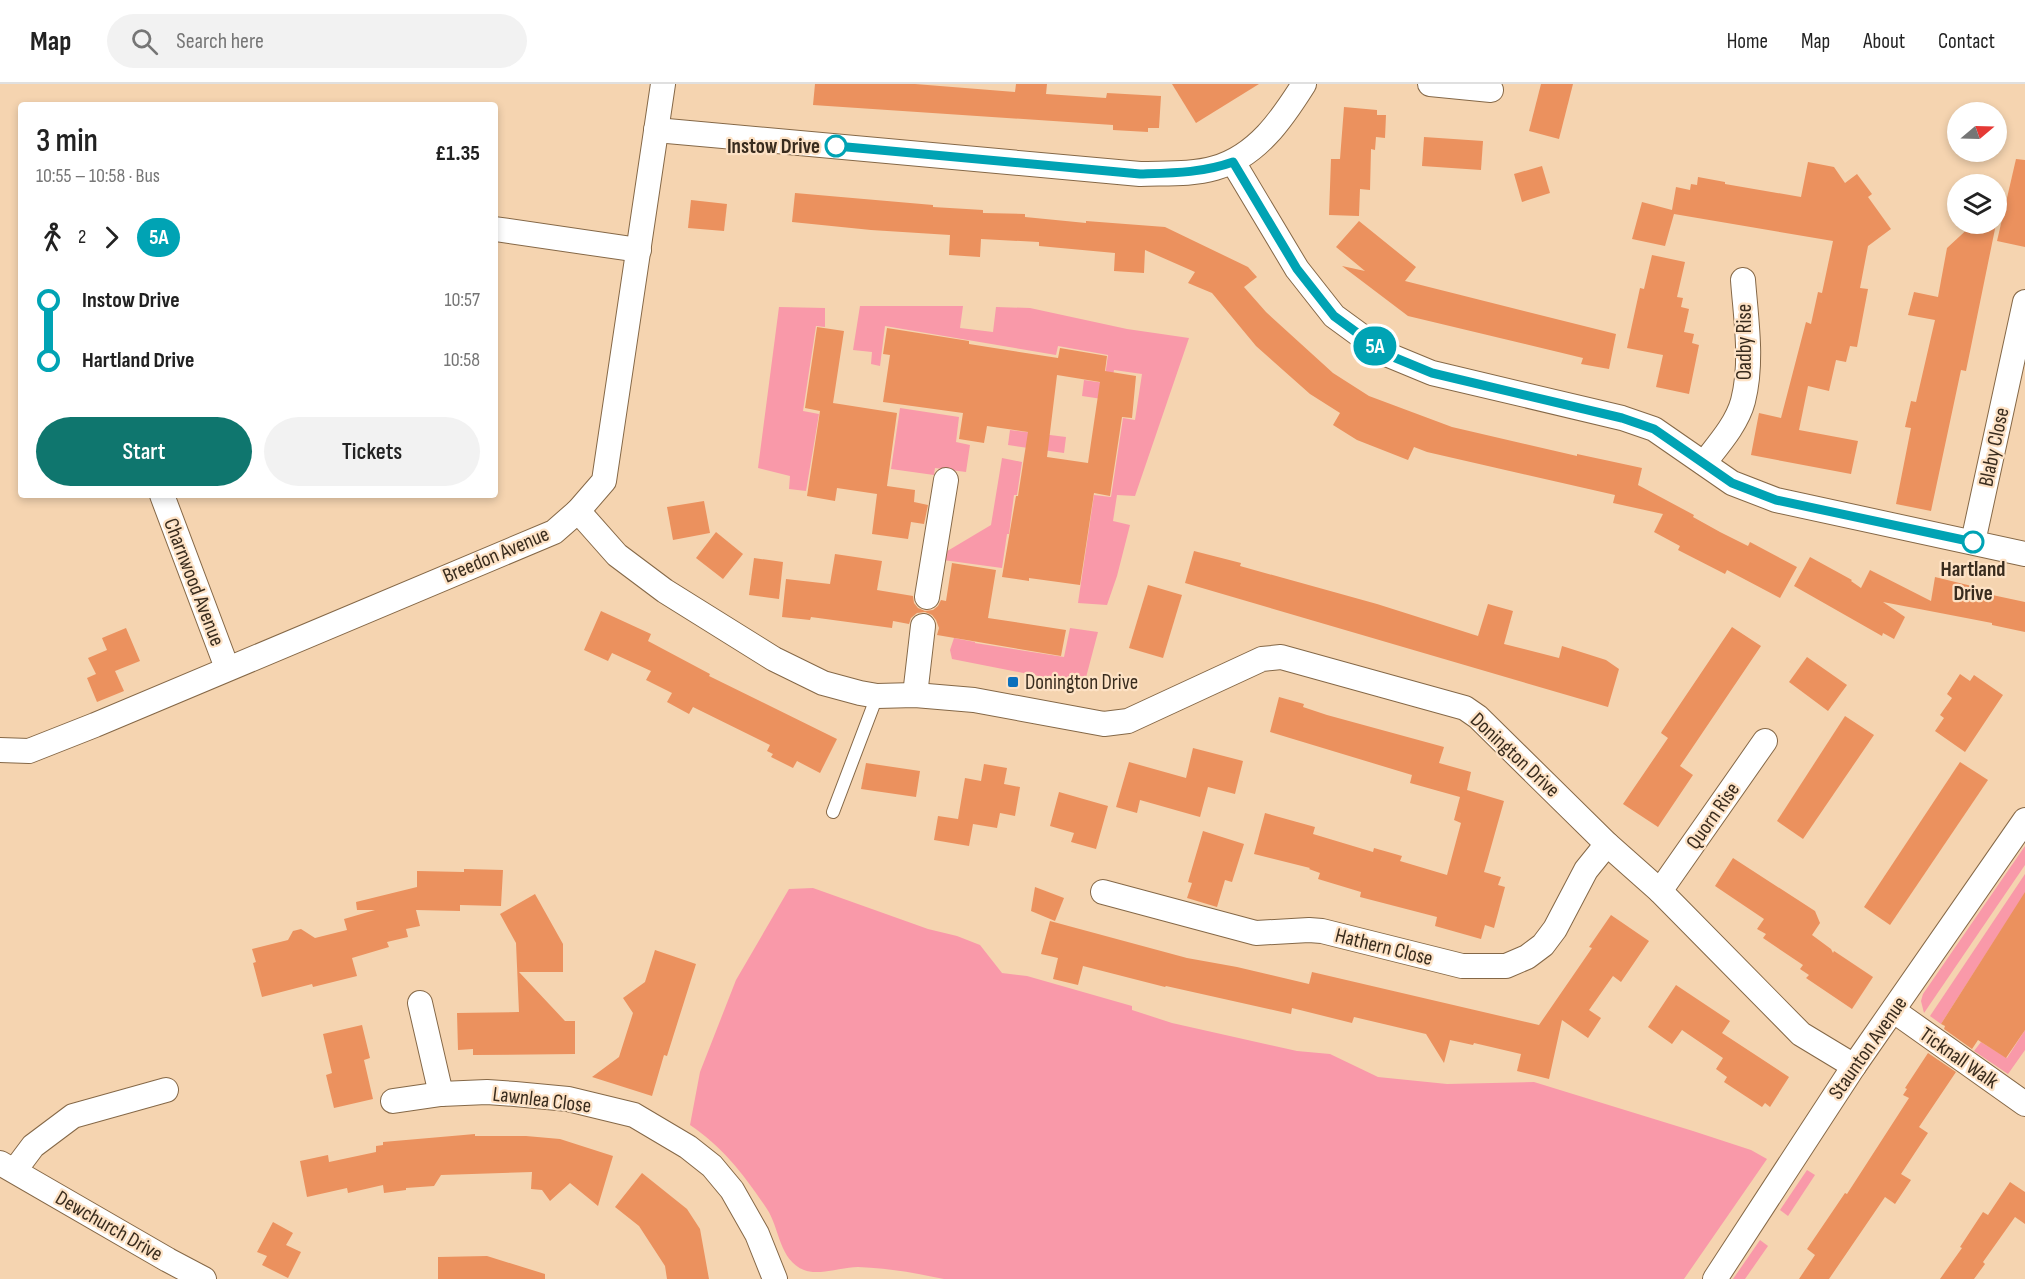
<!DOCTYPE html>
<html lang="en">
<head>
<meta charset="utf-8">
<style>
	body { margin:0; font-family:"Sofia Sans Condensed",sans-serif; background:#f2f2f2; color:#222; height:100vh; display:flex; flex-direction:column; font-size:22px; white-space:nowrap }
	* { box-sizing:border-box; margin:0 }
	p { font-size:20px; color:#767676 }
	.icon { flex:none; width:33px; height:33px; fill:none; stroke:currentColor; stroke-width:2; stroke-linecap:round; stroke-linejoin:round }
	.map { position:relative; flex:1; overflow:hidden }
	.sheet { position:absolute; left:18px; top:18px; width:480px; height:396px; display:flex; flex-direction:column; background:#fff; border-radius:6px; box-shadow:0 3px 9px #0003 }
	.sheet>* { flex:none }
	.badge { padding:0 12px; border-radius:20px; font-size:21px; line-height:39px }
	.needle { width:39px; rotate:71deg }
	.tools { position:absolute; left:1947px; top:18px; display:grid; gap:12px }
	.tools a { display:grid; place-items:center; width:60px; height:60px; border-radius:50%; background:#fff; box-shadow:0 3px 9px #0003; font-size:30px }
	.map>.badge { position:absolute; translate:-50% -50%; box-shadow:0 0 0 3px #fff }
	.legs { display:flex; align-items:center; gap:9px; height:66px; padding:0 18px; font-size:20px }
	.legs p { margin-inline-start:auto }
	.head { display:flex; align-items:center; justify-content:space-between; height:102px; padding:0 18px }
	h1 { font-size:33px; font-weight:600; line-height:45px }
	.cta { display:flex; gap:12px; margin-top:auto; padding:12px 18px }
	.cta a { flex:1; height:69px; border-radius:36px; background:#0f766e; color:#fff; font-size:24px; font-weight:600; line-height:69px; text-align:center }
	.cta a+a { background:#f2f2f2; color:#222 }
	ul { padding:0 18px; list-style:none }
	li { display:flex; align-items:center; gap:21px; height:60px; font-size:22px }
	li i { display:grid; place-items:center; width:9px; height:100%; margin:0 8px; background:currentColor }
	li i::after { content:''; width:15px; height:15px; margin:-8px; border:4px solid; border-radius:50%; background:#fff }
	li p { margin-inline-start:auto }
	li:first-child i { background:linear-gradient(#0000 50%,currentColor 0) }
	li:last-child i { background:linear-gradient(currentColor 50%,#0000 0) }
	header { display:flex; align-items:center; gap:36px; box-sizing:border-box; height:84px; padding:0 30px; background:#fff; border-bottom:2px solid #e0e0e0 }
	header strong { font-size:28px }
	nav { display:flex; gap:33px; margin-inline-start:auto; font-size:21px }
	.search { width:420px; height:54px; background:#f2f2f2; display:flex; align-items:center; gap:15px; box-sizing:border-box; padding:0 21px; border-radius:33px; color:#767676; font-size:22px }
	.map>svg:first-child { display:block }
	.green { fill:#f999a9 }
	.building { fill:#eb915e; fill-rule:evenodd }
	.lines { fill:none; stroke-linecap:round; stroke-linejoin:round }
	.service-casing { stroke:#856847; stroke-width:14 }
	.minor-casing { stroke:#856847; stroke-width:26 }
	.service { stroke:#fff; stroke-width:12 }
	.minor { stroke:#fff; stroke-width:24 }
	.line-1-casing { stroke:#fff; stroke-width:14 }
	.line-1 { stroke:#00a3b4; stroke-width:9 }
	.stop-1-dot { fill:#fff; stroke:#00a3b4; stroke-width:3 }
	.poi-dot { fill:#0c70bc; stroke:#fde2c5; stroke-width:2 }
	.labels { text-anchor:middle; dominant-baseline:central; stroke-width:4.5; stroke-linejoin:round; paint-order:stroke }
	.stop-label { font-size:21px; font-weight:bold; fill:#392c1e; stroke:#fde2c5; text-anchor:end }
	.street-label { font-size:21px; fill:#392c1e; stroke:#fde2c5 }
	.poi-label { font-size:21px; fill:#392c1e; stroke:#fde2c5; text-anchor:start }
</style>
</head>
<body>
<header>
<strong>Map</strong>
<div class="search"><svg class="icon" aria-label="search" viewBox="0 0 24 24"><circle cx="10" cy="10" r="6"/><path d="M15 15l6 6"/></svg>Search here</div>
<nav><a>Home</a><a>Map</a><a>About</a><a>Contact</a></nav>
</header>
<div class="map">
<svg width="2025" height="1195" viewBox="0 0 2025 1195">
	<rect width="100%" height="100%" fill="#f5d4b0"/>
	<g class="green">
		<polygon points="860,222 963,222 960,244 993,248 996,223 1030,224 1127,245 1189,254 1135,412 1117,411 1113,437 1130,441 1117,492 1107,521 1078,519 1094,411 1111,413 1123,334 1135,336 1142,290 1114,286 1109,316 1082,312 1084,296 1104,299 1108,271 1058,262 1056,271 885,242 880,282 871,280 872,268 853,266"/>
		<polygon points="779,223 825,224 825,243 816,242 803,327 819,330 806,407 789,405 790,392 758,384"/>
		<polygon points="900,324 959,333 956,358 970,361 966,388 935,384 934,391 891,385"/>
		<polygon points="1010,346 1066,353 1064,369 1008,361"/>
		<polygon points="1002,374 1022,378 1017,411 1014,411 1009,450 1007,450 1002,484 943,476 944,469 991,441"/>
		<polygon points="1070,544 1098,548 1084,601 952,575 950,566 954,554 975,558 975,559 1064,573"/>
		<polygon points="2025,762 2025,781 1924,929 1921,917 1923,910"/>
		<polygon points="2025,790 2025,809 1941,940 1930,932"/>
		<path d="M813 804 928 845 957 852 980 861 1002 889 1027 892 1132 922V926L1172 939 1297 967 1330 970 1378 993 1447 1000 1534 998 1693 1047 1751 1066 1767 1075 1684 1195H944C915 1189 888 1184 858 1183 842 1183 818 1192 804 1186 779 1176 780 1145 767 1125 745 1092 723 1063 690 1041L700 988 736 896 789 805Z"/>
		<polygon points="2025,946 2025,966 2008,990 1974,967 1981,958 2007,974"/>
		<polygon points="1807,1086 1815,1091 1788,1132 1780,1126"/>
		<polygon points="1760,1156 1768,1162 1745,1195 1733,1195"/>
	</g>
	<g class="building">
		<polygon points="815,0 915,0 1015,8 1016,0 1047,0 1046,10 1106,14 1107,9 1161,12 1159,44 1148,44 1148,48 1113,46 1113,41 813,21"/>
		<polygon points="1172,0 1259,0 1196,39"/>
		<polygon points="1541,0 1573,0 1559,55 1529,47"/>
		<polygon points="1344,23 1377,26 1377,31 1386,31 1385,54 1376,53 1375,66 1371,65 1370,106 1360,105 1359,132 1329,131 1331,75 1340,75"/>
		<polygon points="1424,53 1483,57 1481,86 1422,82"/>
		<polygon points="2016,75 2025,76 2025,163 1997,157"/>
		<polygon points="1808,78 1834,83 1845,99 1857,90 1872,110 1868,113 1891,145 1868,162 1860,204 1868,205 1857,263 1850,262 1846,278 1836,276 1829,307 1808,302 1799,346 1858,357 1851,390 1751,371 1759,329 1781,334 1806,238 1811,240 1818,208 1822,209 1833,157 1674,130 1665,162 1632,155 1642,118 1672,126 1676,103 1690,106 1691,100 1697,101 1698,93 1725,98 1725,100 1801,113"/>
		<polygon points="1542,82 1550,109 1522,118 1514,90"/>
		<polygon points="795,109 933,121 933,123 983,126 983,129 1025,130 1025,133 1086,139 1086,137 1165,143 1248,183 1257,193 1244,203 1266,228 1333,289 1369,312 1452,343 1577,372 1577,370 1642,384 1638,401 1694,431 1693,433 1720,448 1748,462 1750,458 1797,483 1780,514 1727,486 1725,490 1678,466 1680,462 1654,448 1663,430 1613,419 1615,411 1427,368 1414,363 1408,376 1357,356 1333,341 1340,329 1310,310 1256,262 1212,209 1188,199 1195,188 1145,166 1144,189 1114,187 1115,169 1039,162 1039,158 981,155 980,173 949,171 950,151 871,146 792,138"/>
		<polygon points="691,116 727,120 724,147 688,144"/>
		<polygon points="1359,137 1416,183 1405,197 1616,250 1609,285 1581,280 1583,274 1408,232 1342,182 1365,187 1336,163"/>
		<polygon points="1973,140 1996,140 1966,287 1961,286 1931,427 1896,420 1911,344 1905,343 1911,317 1916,318 1935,236 1908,231 1914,208 1938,213 1947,164"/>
		<polygon points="1652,171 1685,178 1677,213 1683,214 1681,223 1689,225 1684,248 1694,250 1692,259 1699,261 1689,310 1656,303 1663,271 1627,264 1640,204 1644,205"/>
		<polygon points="817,243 844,247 833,319 897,329 887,402 915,406 914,418 928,421 924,440 911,438 908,455 872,450 877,410 837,404 835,417 807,412 820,327 805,324"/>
		<path d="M887 244 969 257V260L1058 274 1060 264 1107 272 1105 287 1136 292 1132 334 1122 333 1110 412 1094 409 1080 501 1029 494V497L1002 493 1016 412H1018L1028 348 987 342 984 359 959 355 963 329 883 318 890 271 883 270ZM1057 291 1100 298 1088 379 1047 373Z"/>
		<polygon points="704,417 710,449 673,456 667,423"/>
		<polygon points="716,448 743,470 723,495 696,474"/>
		<polygon points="1194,467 1241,479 1240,482 1377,520 1478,552 1488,520 1513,527 1504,560 1559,574 1562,562 1606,576 1619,585 1608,623 1185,499"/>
		<polygon points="835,470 882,477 877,506 913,512 914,519 918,524 925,527 933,526 938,522 941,516 946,517 952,479 996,486 988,534 1066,546 1061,572 937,551 939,544 936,536 932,531 925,528 917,529 911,534 909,540 893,537 892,544 811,533 810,536 782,533 786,495 830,500"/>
		<polygon points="1810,473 1852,496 1851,497 1861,504 1870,486 1931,517 1935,493 1984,505 1983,509 2025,518 2025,548 1992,541 1992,539 1883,518 1905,533 1894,555 1883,549 1882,552 1794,502"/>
		<polygon points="754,474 783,478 779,515 749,511"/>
		<polygon points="1148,501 1182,511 1163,574 1129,564"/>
		<polygon points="601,527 651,550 648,557 710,590 709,592 837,655 820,689 797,677 793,684 771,673 773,670 767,667 770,661 693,623 689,630 667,618 672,609 646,596 651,587 612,569 608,577 584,566"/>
		<polygon points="1732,543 1761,562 1680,682 1693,691 1658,743 1623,720 1668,654 1661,649 1662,647"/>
		<polygon points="126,544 140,577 115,587 124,607 97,618 87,594 96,590 88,574 107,566 102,554"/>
		<polygon points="1807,573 1847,601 1828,627 1789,598"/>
		<polygon points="1960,590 1970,597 1974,591 2003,611 1965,668 1935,647 1944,634 1940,631 1952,614 1947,610"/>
		<polygon points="1279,613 1304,620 1303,623 1327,631 1444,663 1439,679 1471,688 1467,706 1504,717 1484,788 1501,793 1498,801 1505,803 1494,844 1485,841 1481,855 1435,842 1437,833 1360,813 1361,808 1318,795 1320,789 1309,785 1310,784 1254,770 1265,729 1315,743 1313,750 1373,768 1374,764 1402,772 1400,777 1447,791 1461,739 1454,736 1460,713 1410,699 1412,691 1270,648"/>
		<polygon points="1845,632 1874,651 1803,755 1777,737"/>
		<polygon points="1193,664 1243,677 1235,710 1208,703 1200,733 1140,716 1137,729 1116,723 1129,678 1186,694"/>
		<polygon points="1960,678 1988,696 1890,841 1864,823"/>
		<polygon points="866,679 920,687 916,713 861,705"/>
		<polygon points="984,680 1007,684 1004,700 1020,703 1015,732 1000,729 997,744 973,740 969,762 934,756 938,732 958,735 965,694 981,697"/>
		<polygon points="1059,708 1108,722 1096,765 1071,758 1074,749 1050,742"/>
		<polygon points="1203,747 1244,760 1232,798 1225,796 1217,823 1187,814 1192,799 1188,798"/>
		<polygon points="1733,774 1815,827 1820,839 1812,851 1831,865 1833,869 1834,867 1873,893 1852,925 1806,894 1809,891 1800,885 1803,881 1763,854 1766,850 1757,845 1764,835 1715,802"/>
		<polygon points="464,785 503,786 501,822 460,821 460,827 416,826 420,842 406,845 408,853 387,858 389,863 352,874 357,892 313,903 312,900 262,913 253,879 256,878 252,865 288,856 293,847 301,845 315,854 347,846 344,835 375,826 357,826 356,818 417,803 417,787 464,788"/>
		<polygon points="1035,803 1064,814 1055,837 1031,827"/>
		<polygon points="2025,808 2025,946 2006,974 1978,956 1972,965 1944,945 1945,942 1941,940"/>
		<polygon points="535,810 563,860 563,888 519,888 565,937 575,937 575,970 473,971 473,965 458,966 457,929 519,928 516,859 500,830"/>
		<polygon points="1611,831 1649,857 1621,898 1613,892 1589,926 1601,934 1588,954 1562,936 1549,995 1517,987 1521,970 1474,959 1473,961 1450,956 1444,979 1426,950 1354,933 1352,939 1292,924 1291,930 1166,902 1165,903 1083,882 1078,901 1053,895 1058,874 1041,870 1050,837 1187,874 1237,883 1309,900 1312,888 1539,941 1592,864 1589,863"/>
		<polygon points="655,866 696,880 667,972 664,971 652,1012 592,993 619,973 633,929 623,914 645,898"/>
		<polygon points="1676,901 1730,937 1722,949 1789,993 1770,1023 1765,1019 1762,1023 1724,998 1727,993 1716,985 1723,974 1682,946 1672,960 1648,943"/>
		<polygon points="362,941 370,974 364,976 373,1015 334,1024 326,991 332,989 323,950"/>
		<polygon points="1928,969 1956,988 1919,1043 1928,1049 1901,1090 1911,1096 1895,1120 1885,1113 1829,1195 1799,1195 1815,1171 1807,1165 1845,1109 1847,1110 1909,1014 1903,1011 1907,1005 1905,1004"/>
		<polygon points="475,1050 475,1052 526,1052 560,1055 613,1072 598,1122 570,1099 550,1117 542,1106 531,1105 532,1088 441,1091 434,1102 406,1104 406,1106 384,1109 383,1101 348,1109 347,1104 307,1113 300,1077 328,1071 329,1078 376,1068 376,1062 383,1061 383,1058"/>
		<polygon points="642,1089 687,1125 700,1145 709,1195 667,1195 665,1182 639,1142 615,1123"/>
		<polygon points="2010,1098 2025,1108 2025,1140 2015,1133 1983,1178 1985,1180 1974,1195 1940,1195 1962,1164 1960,1163 1983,1128 1988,1131"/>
		<polygon points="273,1138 293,1149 286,1161 301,1168 288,1194 262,1181 267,1172 257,1168"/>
		<polygon points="487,1172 545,1190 545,1195 438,1195 438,1173"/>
	</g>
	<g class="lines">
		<defs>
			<polyline id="service" points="833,728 877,612"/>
			<g id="minor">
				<polyline points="1430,0 1491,6"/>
				<path d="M656 46 1140 90C1165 89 1191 91 1215 84 1257 72 1282 35 1304 0"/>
				<polyline points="1233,78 1297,185 1334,232 1386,270 1432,289 1622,334 1654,345 1732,399 1776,416 2025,470"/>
				<polyline points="495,145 639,166"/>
				<path d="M1704 379C1718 361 1737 340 1743 317 1753 278 1746 236 1743 196"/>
				<polyline points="162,411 227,584"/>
				<polyline points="578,427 617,471 665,507 774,575 823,599 860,609 877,612 915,611 974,616 1104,640 1128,637 1262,575 1281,573 1465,624 1478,633 1607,760 1660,807 1801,950 1854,982"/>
				<polyline points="1973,458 2025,218"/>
				<polyline points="927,513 946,396"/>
				<polyline points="915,611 923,542"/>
				<polyline points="0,666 29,667 95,641 554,448 578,427 604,397 663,0"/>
				<polyline points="1660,807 1765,657"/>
				<polyline points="1103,808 1256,849 1309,846 1322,847 1462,882 1506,882 1527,873 1543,861 1555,845 1586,786 1607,760"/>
				<polyline points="420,919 441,1010"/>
				<polyline points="1894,927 2025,1020"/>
				<polyline points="393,1017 441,1010 487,1008 515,1010 568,1015 634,1031 688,1063 712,1082 732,1106 757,1150 775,1195"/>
				<polyline points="0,1079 168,1176 204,1195"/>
				<polyline points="15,1086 33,1062 73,1032 166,1006"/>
				<polyline points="1715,1195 1854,982 2025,736"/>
			</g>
		</defs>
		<use href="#service" class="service-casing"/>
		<use href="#minor" class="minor-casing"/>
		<use href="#service" class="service"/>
		<use href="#minor" class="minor"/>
	</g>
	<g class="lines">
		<defs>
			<path id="line-1" d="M836 62 1140 90C1172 89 1202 89 1233 78L1297 185 1334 232 1386 270 1432 289 1622 334 1654 345 1732 399 1776 416 1973 458"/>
		</defs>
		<use href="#line-1" class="line-1-casing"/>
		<use href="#line-1" class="line-1"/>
	</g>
	<g class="stop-1-dot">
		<circle cx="836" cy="62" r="10"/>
		<circle cx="1973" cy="458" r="10"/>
	</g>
	<rect class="poi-dot" x="1007" y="592" width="12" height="12" rx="3"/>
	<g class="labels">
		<g class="stop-label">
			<text x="820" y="62">Instow Drive</text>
			<text x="1973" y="485" text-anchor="middle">Hartland<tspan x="1973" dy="24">Drive</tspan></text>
		</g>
		<g class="street-label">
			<text transform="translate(1744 258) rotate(-90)">Oadby Rise</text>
			<text transform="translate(1994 363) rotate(-78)">Blaby Close</text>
			<text transform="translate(496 471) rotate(-23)">Breedon Avenue</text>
			<text transform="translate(194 498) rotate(69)">Charnwood Avenue</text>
			<text transform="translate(1515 671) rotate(43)">Donington Drive</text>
			<text transform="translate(1713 732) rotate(-55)">Quorn Rise</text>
			<text transform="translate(1384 863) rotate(14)">Hathern Close</text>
			<text transform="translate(1868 964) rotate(-55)">Staunton Avenue</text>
			<text transform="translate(1959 974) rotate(35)">Ticknall Walk</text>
			<text transform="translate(542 1016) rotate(7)">Lawnlea Close</text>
			<text transform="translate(109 1142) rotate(30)">Dewchurch Drive</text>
		</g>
		<g class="poi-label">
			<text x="1025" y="598">Donington Drive</text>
		</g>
	</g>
</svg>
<div class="tools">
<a><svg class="needle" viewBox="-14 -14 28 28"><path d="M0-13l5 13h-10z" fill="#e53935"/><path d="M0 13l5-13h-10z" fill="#767676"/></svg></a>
<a><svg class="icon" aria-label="layers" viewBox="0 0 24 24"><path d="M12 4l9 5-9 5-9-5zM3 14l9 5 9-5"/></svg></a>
</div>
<b class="badge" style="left:1375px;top:262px;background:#00a3b4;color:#fff">5A</b>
<section class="sheet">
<div class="head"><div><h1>3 min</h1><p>10:55 – 10:58 · Bus</p></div><b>£1.35</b></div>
<div class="legs"><svg class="icon" aria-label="walk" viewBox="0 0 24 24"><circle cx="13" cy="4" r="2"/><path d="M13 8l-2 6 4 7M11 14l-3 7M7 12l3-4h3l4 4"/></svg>2<svg class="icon" aria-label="forward" viewBox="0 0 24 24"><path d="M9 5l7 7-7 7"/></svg><b class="badge" style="background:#00a3b4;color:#fff">5A</b></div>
<ul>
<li><i style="color:#00a3b4"></i><b>Instow Drive</b><p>10:57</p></li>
<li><i style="color:#00a3b4"></i><b>Hartland Drive</b><p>10:58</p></li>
</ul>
<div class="cta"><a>Start</a><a>Tickets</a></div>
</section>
</div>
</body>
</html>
